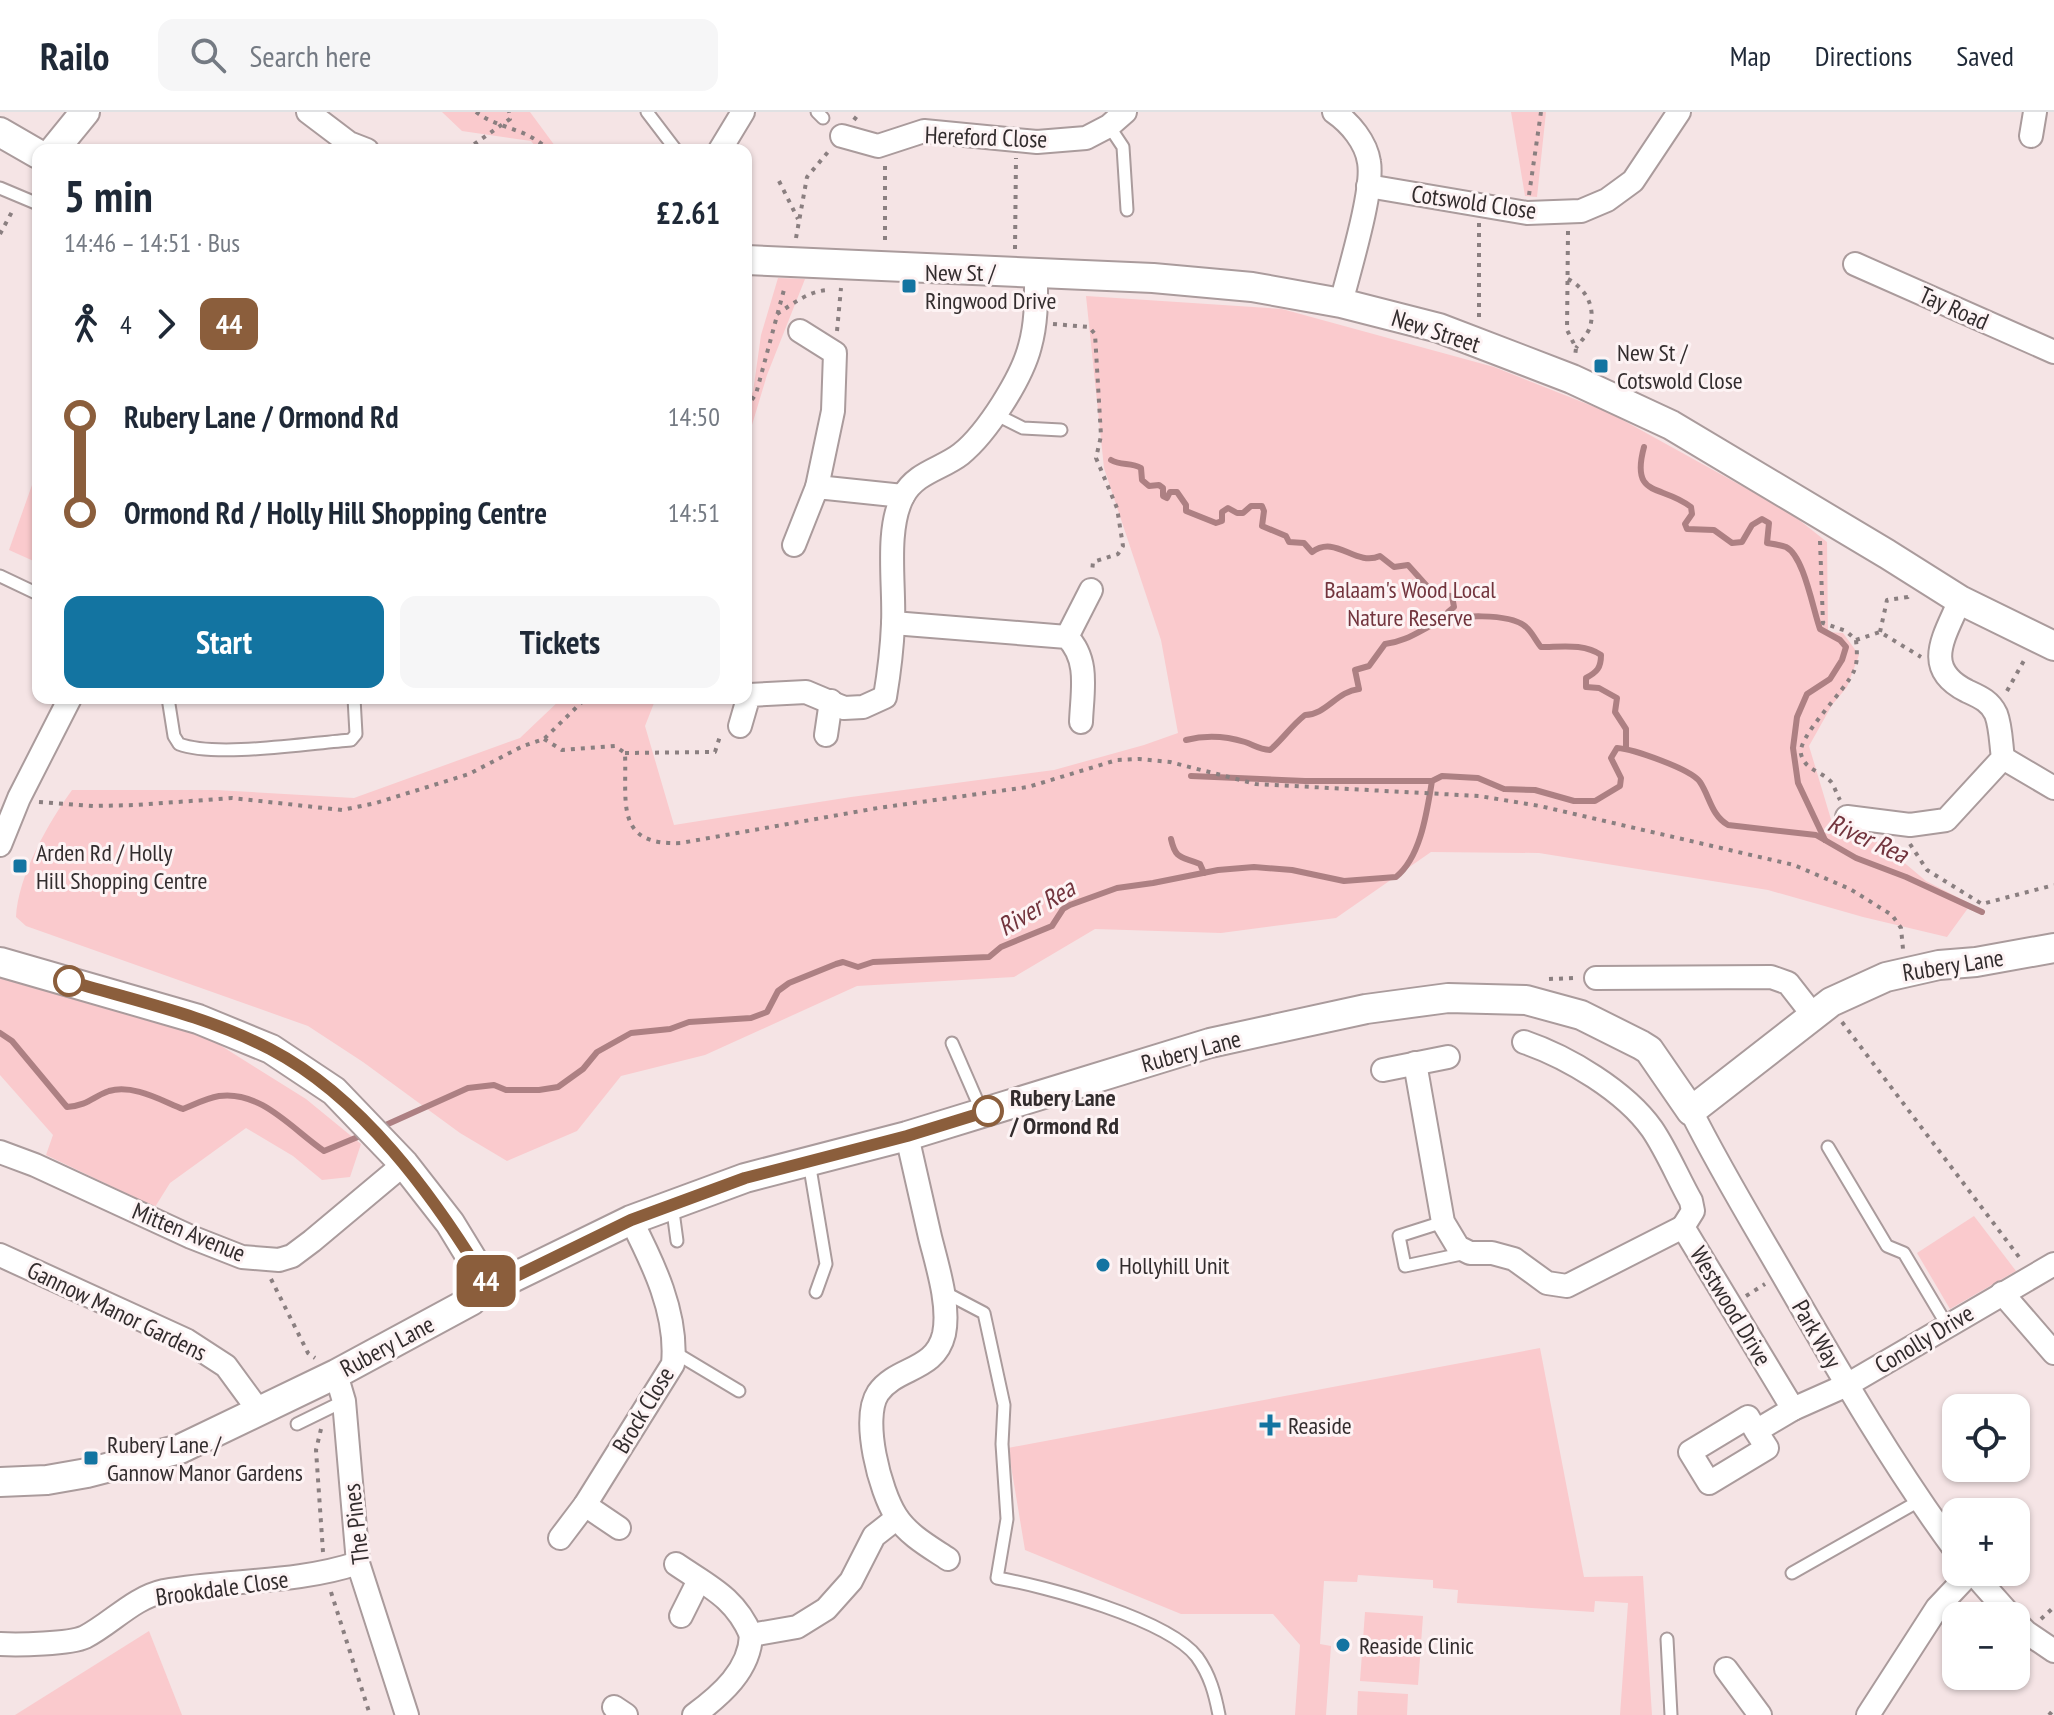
<!DOCTYPE html>
<html lang="en">
<head>
<meta charset="utf-8">
<style>
	body { margin:0; font-family:"PT Sans Narrow",sans-serif; background:#f6f6f7; color:#1f2937; height:100vh; display:flex; flex-direction:column; font-size:30px; white-space:nowrap }
	* { box-sizing:border-box; margin:0 }
	p { font-size:26px; color:#747a83 }
	.icon { flex:none; width:44px; height:44px; fill:none; stroke:currentColor; stroke-width:2; stroke-linecap:round; stroke-linejoin:round }
	.map { position:relative; flex:1; overflow:hidden }
	.sheet { position:absolute; left:32px; top:32px; width:720px; height:560px; display:flex; flex-direction:column; background:#fff; border-radius:16px; box-shadow:0 2px 6px #0004 }
	.sheet>* { flex:none }
	.badge { padding:0 16px; border-radius:12px; font-size:28px; line-height:52px }
	.tools { position:absolute; left:1942px; top:1282px; display:grid; gap:16px }
	.tools a { display:grid; place-items:center; width:88px; height:88px; border-radius:16px; background:#fff; box-shadow:0 2px 6px #0004; font-size:40px }
	.map>.badge { position:absolute; translate:-50% -50%; box-shadow:0 0 0 4px #fff }
	.legs { display:flex; align-items:center; gap:12px; height:88px; padding:0 32px; font-size:26px }
	.legs p { margin-inline-start:auto }
	.summary { display:flex; align-items:center; justify-content:space-between; height:136px; padding:0 32px }
	h1 { font-size:44px; font-weight:800; line-height:60px }
	.button { display:flex; gap:16px; margin-top:auto; padding:16px 32px }
	.button a { flex:1; height:92px; border-radius:16px; background:#1374a1; color:#fff; font-size:32px; font-weight:800; line-height:92px; text-align:center }
	.button a+a { background:#f6f6f7; color:#1f2937 }
	ul { padding:0 32px; list-style:none }
	li { display:flex; align-items:center; gap:28px; height:96px; font-size:30px }
	li i { display:grid; place-items:center; width:12px; height:100%; margin:0 10px; background:currentColor }
	li i::after { content:''; width:20px; height:20px; margin:-10px; border:6px solid; border-radius:50%; background:#fff }
	li p { margin-inline-start:auto }
	li:first-child i { background:linear-gradient(#0000 50%,currentColor 0) }
	li:last-child i { background:linear-gradient(currentColor 50%,#0000 0) }
	header { display:flex; align-items:center; gap:48px; box-sizing:border-box; height:112px; padding:0 40px; background:#fff; border-bottom:2px solid #e0e1e3 }
	header strong { font-size:38px }
	nav { display:flex; gap:44px; margin-inline-start:auto; font-size:28px }
	.search { width:560px; height:72px; background:#f6f6f7; display:flex; align-items:center; gap:20px; box-sizing:border-box; padding:0 28px; border-radius:16px; color:#747a83; font-size:30px }
	.map>svg:first-child { display:block }
	.green { fill:#facacd }
	.lines { fill:none; stroke-linecap:round; stroke-linejoin:round }
	.stream { stroke:#ad8083; stroke-width:6 }
	.service-casing { stroke:#aa9b9c; stroke-width:15 }
	.minor-casing { stroke:#aa9b9c; stroke-width:26 }
	.tertiary-casing { stroke:#aa9b9c; stroke-width:32 }
	.path { stroke:#8a7f80; stroke-width:4; stroke-dasharray:4 6; stroke-linecap:butt }
	.service { stroke:#fff; stroke-width:11 }
	.minor { stroke:#fff; stroke-width:22 }
	.tertiary { stroke:#fff; stroke-width:28 }
	.line-1-casing { stroke:#fff; stroke-width:18 }
	.line-1 { stroke:#8b5e3c; stroke-width:12 }
	.poi-dot { fill:#1374a1; stroke:#fdf3f4; stroke-width:3 }
	.stop-1-dot { fill:#fff; stroke:#8b5e3c; stroke-width:4 }
	.labels { text-anchor:middle; dominant-baseline:central; stroke-width:6; stroke-linejoin:round; paint-order:stroke }
	.street-label { font-size:24px; fill:#322c2d; stroke:#fdf3f4 }
	.poi-label { font-size:24px; fill:#322c2d; stroke:#fdf3f4; text-anchor:start }
	.park-label { font-size:24px; fill:#72343d; stroke:#fdf3f4 }
	.stop-label { font-size:24px; font-weight:bold; fill:#322c2d; stroke:#fdf3f4; text-anchor:start }
	.water-label { font-size:26px; font-style:italic; fill:#72343d; stroke:#fdf3f4 }
</style>
</head>
<body>
<header>
<strong>Railo</strong>
<div class="search"><svg class="icon" aria-label="search" viewBox="0 0 24 24"><circle cx="10" cy="10" r="6"/><path d="M15 15l6 6"/></svg>Search here</div>
<nav><a>Map</a><a>Directions</a><a>Saved</a></nav>
</header>
<div class="map">
<svg width="2054" height="1603" viewBox="0 0 2054 1603">
	<rect width="100%" height="100%" fill="#f5e4e5"/>
	<g class="green">
		<polygon points="442,0 530,0 558,38 538,38 531,29 462,19"/>
		<polygon points="1511,0 1546,0 1537,85 1525,84"/>
		<polygon points="778,166 805,167 767,263 746,333 746,286 753,280 761,223"/>
		<path d="M1086 184 1282 197 1494 255 1610 301 1789 400 1827 430 1828 520 1843 521 1859 543 1847 575 1832 593 1809 634 1833 714 1882 732 1926 769 1971 792 1947 825 1863 805 1768 778 1539 741 1431 740 1336 806 1221 821 1095 817 1014 865 857 874 705 943 621 964 577 1019 507 1049 460 1021 363 950 308 914 26 814 16 805C18 764 48 711 72 678H216L354 686 520 626 562 586H656L645 614 674 713 851 685 1054 658 1144 633 1178 621 1161 528 1104 356Z"/>
		<polygon points="38,356 38,451 9,438"/>
		<polygon points="0,863 196,918 306,987 361,1032 350,1065 322,1068 293,1044 246,1016 170,1071 155,1095 46,1043 53,1023 0,963"/>
		<polygon points="1974,1104 2016,1159 1950,1197 1917,1141"/>
		<polygon points="1540,1236 1584,1465 1643,1464 1652,1603 1620,1603 1628,1491 1595,1489 1594,1500 1457,1491 1458,1478 1433,1476 1433,1468 1358,1463 1357,1470 1324,1469 1320,1532 1331,1534 1326,1603 1295,1603 1300,1533 1273,1502 1181,1502 1025,1438 1008,1336"/>
		<polygon points="1365,1500 1423,1504 1418,1573 1360,1569"/>
		<polygon points="149,1519 182,1603 15,1603"/>
		<polygon points="1358,1579 1408,1582 1407,1603 1357,1603"/>
	</g>
	<g class="lines">
		<g class="stream">
			<path d="M1644 335C1630 387 1662 372 1691 395L1692 402 1685 412 1687 417 1714 418 1732 431 1742 430 1752 413 1762 407 1769 411 1767 431C1773 432 1781 433 1786 435 1804 444 1813 498 1820 517L1840 528 1846 535 1842 548 1830 567 1807 582 1797 605 1793 636 1798 671 1825 728"/>
			<path d="M1111 348C1121 354 1131 350 1141 356L1142 368 1149 374 1159 373 1163 376V384L1167 386 1170 380H1177L1186 393V399L1216 411 1222 409V400L1228 396 1237 401H1243L1251 394H1262L1264 399 1262 414 1286 424 1289 430 1304 431 1312 440C1336 422 1355 455 1380 444L1394 455 1408 453 1435 483 1452 484 1454 495 1448 500V508"/>
			<path d="M1186 628C1205 623 1226 624 1245 630 1254 633 1259 637 1270 638 1283 627 1291 614 1305 603 1326 603 1337 579 1359 577L1355 558 1369 554 1385 532C1405 530 1419 519 1436 511 1454 502 1511 501 1526 515 1532 520 1536 529 1541 535 1561 535 1584 531 1601 543 1601 556 1597 560 1586 566V575L1599 576 1617 586 1615 600 1626 617V637"/>
			<polyline points="1191,664 1305,669 1432,669"/>
			<path d="M1171 727C1176 749 1182 744 1200 752L1204 761"/>
			<path d="M0 921 12 929 67 995C89 993 92 985 109 979 134 972 162 989 183 997 195 992 207 986 219 984 261 978 293 1018 324 1039L365 1022"/>
			<path d="M379 1016 468 976 494 973 506 978H539L558 975 583 957 597 940 631 921 670 917 689 910 751 906 767 900 778 879 789 871 836 852 843 850 858 855 873 850 989 845 1001 835 1052 814 1063 797 1070 793 1117 776 1153 771 1218 758 1254 755 1292 758 1344 769 1396 765C1421 745 1427 699 1432 669L1442 664 1478 666 1504 677 1535 678 1574 689H1595L1620 674 1621 666 1611 646 1617 636C1633 637 1691 657 1700 670 1710 685 1711 703 1728 713L1816 723 1856 746 1906 765 1982 800"/>
		</g>
		<defs>
			<g id="service">
				<polyline points="647,0 676,38"/>
				<polyline points="817,0 823,6"/>
				<polyline points="1109,14 1123,35 1127,98"/>
				<polyline points="0,76 38,92"/>
				<polyline points="995,302 1023,316 1061,318"/>
				<polyline points="0,464 38,482"/>
				<path d="M168 586 174 624 179 632C216 646 309 631 351 628L356 622 354 586"/>
				<polyline points="952,931 982,1000"/>
				<polyline points="1828,1035 1887,1134 1904,1141 1947,1213"/>
				<polyline points="809,1050 826,1152 816,1180"/>
				<polyline points="672,1092 677,1129"/>
				<polyline points="1443,1110 1399,1124 1405,1154 1466,1141"/>
				<path d="M944 1180 984 1201 1004 1293 1002 1332 1007 1407 997 1466C1045 1474 1168 1507 1197 1545 1210 1563 1215 1582 1219 1603"/>
				<polyline points="674,1240 739,1279"/>
				<polyline points="297,1312 344,1289"/>
				<polyline points="1792,1461 1919,1389"/>
				<polyline points="1667,1527 1671,1603"/>
			</g>
			<g id="minor">
				<polyline points="308,0 349,31 367,38"/>
				<path d="M1334 0C1350 11 1366 30 1369 50 1374 78 1349 159 1341 191"/>
				<polyline points="842,24 878,34 924,19 1037,30 1086,26 1109,14 1125,0"/>
				<polyline points="2031,24 2035,0"/>
				<polyline points="720,38 743,0"/>
				<polyline points="1368,74 1527,101 1581,99 1607,88 1633,69 1679,0"/>
				<polyline points="1855,152 2054,240"/>
				<polyline points="800,219 835,241 833,299 817,375"/>
				<polyline points="794,433 817,375 903,384"/>
				<path d="M893 511 1067 525C1090 548 1082 580 1081 610"/>
				<polyline points="1067,525 1091,478"/>
				<path d="M740 614 749 583 806 580 844 596 863 595 885 585C889 561 892 537 893 512 895 474 885 418 903 384 916 360 942 357 961 342 987 321 1022 266 1030 234 1037 209 1036 185 1036 160"/>
				<polyline points="826,623 831,589"/>
				<polyline points="2003,646 2054,676"/>
				<path d="M1847 705 1910 713 1946 708 2003 646C2001 633 2001 615 1996 602 1990 589 1980 585 1967 579 1921 556 1945 524 1960 488"/>
				<polyline points="0,733 19,686 70,586"/>
				<polyline points="1596,866 1771,865 1788,871 1813,903"/>
				<path d="M1524 930C1568 945 1625 979 1652 1017 1667 1039 1678 1066 1691 1089L1693 1099 1683 1115 1793 1297 1847 1273 2054 1152"/>
				<polyline points="1415,951 1443,1110 1458,1135 1470,1141 1492,1141 1514,1147 1547,1171 1567,1174 1683,1115"/>
				<polyline points="1383,958 1448,945"/>
				<path d="M1691 999C1721 1059 1756 1116 1790 1175 1842 1265 1894 1355 1956 1439"/>
				<path d="M907 1024C915 1058 922 1091 930 1125 937 1153 950 1193 944 1222 935 1260 897 1254 878 1281 861 1307 880 1379 896 1404 908 1423 930 1435 948 1447"/>
				<polyline points="0,1040 35,1053 191,1125 242,1145 279,1148 292,1144 312,1129 404,1052"/>
				<polyline points="0,1143 186,1228 226,1254 259,1299"/>
				<polyline points="2002,1181 2054,1241"/>
				<polyline points="336,1262 344,1289 358,1451 407,1603"/>
				<polyline points="1756,1319 1748,1305 1690,1340 1709,1371 1767,1336 1756,1319 1793,1297"/>
				<polyline points="585,1393 619,1416"/>
				<path d="M560 1426 585 1393 673 1252C678 1202 653 1151 631 1108"/>
				<path d="M676 1452C708 1474 735 1485 751 1523L797 1515 826 1497 851 1469 874 1424 897 1406"/>
				<polyline points="1972,1460 2011,1504"/>
				<polyline points="681,1504 699,1468"/>
				<polyline points="2016,1510 2026,1520 2054,1539"/>
				<path d="M0 1532C18 1533 70 1532 85 1525 112 1511 133 1486 164 1479 229 1467 295 1472 358 1451"/>
				<polyline points="1726,1557 1760,1603"/>
				<polyline points="614,1595 626,1603"/>
				<path d="M694 1603C721 1583 750 1558 751 1523"/>
				<polyline points="1868,1603 1937,1496 1971,1460"/>
			</g>
			<g id="tertiary">
				<polyline points="0,20 38,42"/>
				<polyline points="54,38 85,0"/>
				<polyline points="746,148 1153,166 1252,175 1341,191 1439,216 1572,267 1671,313 1887,442 1960,488 2054,534"/>
				<polyline points="0,850 198,907 271,937 334,979 404,1052 450,1111 486,1170"/>
				<polyline points="0,1370 47,1368 87,1361 180,1337 336,1262 471,1189 486,1170 510,1167 631,1108 745,1066 907,1024 1210,931 1366,897 1448,886 1526,888 1581,903 1641,933 1649,938 1691,999 1831,890 1886,865 1939,853 1976,850 2054,836"/>
			</g>
		</defs>
		<use href="#service" class="service-casing"/>
		<use href="#minor" class="minor-casing"/>
		<use href="#tertiary" class="tertiary-casing"/>
		<g class="path">
			<path d="M476 0C498 17 528 16 548 38"/>
			<polyline points="854,8 860,0"/>
			<polyline points="466,38 510,7 509,0"/>
			<polyline points="885,54 885,133"/>
			<polyline points="779,69 798,107"/>
			<polyline points="1529,83 1541,0"/>
			<polyline points="1479,111 1479,207"/>
			<polyline points="1568,119 1567,218 1576,236 1575,245"/>
			<polyline points="0,122 14,96"/>
			<polyline points="796,126 807,65 828,40"/>
			<polyline points="1015,137 1016,46"/>
			<path d="M1568 167C1585 176 1596 194 1590 215 1588 222 1580 230 1576 236"/>
			<path d="M777 202C794 191 810 178 830 178"/>
			<polyline points="1053,212 1089,215 1095,222 1101,324 1096,346 1117,396 1123,434 1118,442 1093,450 1092,460"/>
			<polyline points="837,219 841,176"/>
			<polyline points="746,296 756,282 785,174"/>
			<path d="M1820 429 1823 511 1846 519 1856 528C1857 539 1858 549 1854 559 1845 579 1797 625 1801 642 1805 659 1823 659 1832 671 1835 676 1837 683 1840 688"/>
			<polyline points="1880,520 1887,488 1908,485 1910,482"/>
			<polyline points="1856,528 1880,520 1921,545"/>
			<polyline points="2007,579 2026,545"/>
			<path d="M544 627 562 638 615 634 625 641C627 691 614 734 681 731L878 696 1028 675 1117 648 1139 647 1170 650 1256 672 1479 684 1540 694 1794 753 1850 777 1892 803 1901 816 1903 837"/>
			<polyline points="625,641 715,640 721,621"/>
			<polyline points="39,690 93,694 136,693 232,686 342,698 376,691 469,662 523,634 544,627 586,586"/>
			<polyline points="1910,732 1927,758 1982,792 2054,773"/>
			<polyline points="1549,867 1576,866"/>
			<polyline points="1842,910 2022,1149"/>
			<polyline points="271,1167 308,1241 315,1246"/>
			<polyline points="1746,1184 1765,1172"/>
			<polyline points="321,1317 316,1338 323,1440"/>
			<polyline points="331,1480 370,1603"/>
			<polyline points="2041,1507 2054,1495"/>
			<polyline points="2049,1603 2054,1597"/>
		</g>
		<use href="#service" class="service"/>
		<use href="#minor" class="minor"/>
		<use href="#tertiary" class="tertiary"/>
	</g>
	<g class="lines">
		<defs>
			<path id="line-1" d="M69 869C136 889 207 904 270 937 362 985 433 1083 486 1170L510 1167 631 1108 745 1066 907 1024 988 999"/>
		</defs>
		<use href="#line-1" class="line-1-casing"/>
		<use href="#line-1" class="line-1"/>
	</g>
	<g class="poi-dot">
		<rect x="901" y="166" width="16" height="16" rx="4"/>
		<rect x="1593" y="246" width="16" height="16" rx="4"/>
		<rect x="12" y="746" width="16" height="16" rx="4"/>
		<circle cx="1103" cy="1153" r="8"/>
		<path d="M1266 1301h8v8h8v8h-8v8h-8v-8h-8v-8h8z"/>
		<rect x="83" y="1338" width="16" height="16" rx="4"/>
		<circle cx="1343" cy="1533" r="8"/>
	</g>
	<g class="stop-1-dot">
		<circle cx="69" cy="869" r="14"/>
		<circle cx="988" cy="999" r="14"/>
	</g>
	<g class="labels">
		<g class="street-label">
			<text transform="translate(986 25) rotate(2)">Hereford Close</text>
			<text transform="translate(1474 90) rotate(8)">Cotswold Close</text>
			<text transform="translate(1954 196) rotate(24)">Tay Road</text>
			<text transform="translate(1436 219) rotate(18)">New Street</text>
			<text transform="translate(1953 853) rotate(-9)">Rubery Lane</text>
			<text transform="translate(1191 939) rotate(-15)">Rubery Lane</text>
			<text transform="translate(189 1120) rotate(22)">Mitten Avenue</text>
			<text transform="translate(1731 1194) rotate(59)">Westwood Drive</text>
			<text transform="translate(117 1199) rotate(26)">Gannow Manor Gardens</text>
			<text transform="translate(1817 1222) rotate(60)">Park Way</text>
			<text transform="translate(1924 1227) rotate(-31)">Conolly Drive</text>
			<text transform="translate(387 1234) rotate(-28)">Rubery Lane</text>
			<text transform="translate(643 1298) rotate(-59)">Brock Close</text>
			<text transform="translate(356 1412) rotate(-97)">The Pines</text>
			<text transform="translate(222 1476) rotate(-8)">Brookdale Close</text>
		</g>
		<g class="poi-label">
			<text x="925" y="160">New St /<tspan x="925" dy="28">Ringwood Drive</tspan></text>
			<text x="1617" y="240">New St /<tspan x="1617" dy="28">Cotswold Close</tspan></text>
			<text x="36" y="740">Arden Rd / Holly<tspan x="36" dy="28">Hill Shopping Centre</tspan></text>
			<text x="1119" y="1153">Hollyhill Unit</text>
			<text x="1288" y="1313">Reaside</text>
			<text x="107" y="1332">Rubery Lane /<tspan x="107" dy="28">Gannow Manor Gardens</tspan></text>
			<text x="1359" y="1533">Reaside Clinic</text>
		</g>
		<g class="park-label">
			<text x="1410" y="477">Balaam's Wood Local<tspan x="1410" dy="28">Nature Reserve</tspan></text>
		</g>
		<g class="stop-label">
			<text x="1010" y="985">Rubery Lane<tspan x="1010" dy="28">/ Ormond Rd</tspan></text>
		</g>
		<g class="water-label">
			<text transform="translate(1868 726) rotate(24)">River Rea</text>
			<text transform="translate(1036 795) rotate(-31)">River Rea</text>
		</g>
	</g>
</svg>
<div class="tools">
<a><svg class="icon" aria-label="locate" viewBox="0 0 24 24"><circle cx="12" cy="12" r="6"/><path d="M12 2v4M12 18v4M2 12h4M18 12h4"/></svg></a>
<a>+</a>
<a>−</a>
</div>
<b class="badge" style="left:486px;top:1169px;background:#8b5e3c;color:#fff">44</b>
<section class="sheet">
<div class="summary"><div><h1>5 min</h1><p>14:46 – 14:51 · Bus</p></div><b>£2.61</b></div>
<div class="legs"><svg class="icon" aria-label="walk" viewBox="0 0 24 24"><circle cx="13" cy="4" r="2"/><path d="M13 8l-2 6 4 7M11 14l-3 7M7 12l3-4h3l4 4"/></svg>4<svg class="icon" aria-label="forward" viewBox="0 0 24 24"><path d="M9 5l7 7-7 7"/></svg><b class="badge" style="background:#8b5e3c;color:#fff">44</b></div>
<ul>
<li><i style="color:#8b5e3c"></i><b>Rubery Lane / Ormond Rd</b><p>14:50</p></li>
<li><i style="color:#8b5e3c"></i><b>Ormond Rd / Holly Hill Shopping Centre</b><p>14:51</p></li>
</ul>
<div class="button"><a>Start</a><a>Tickets</a></div>
</section>
</div>
</body>
</html>
